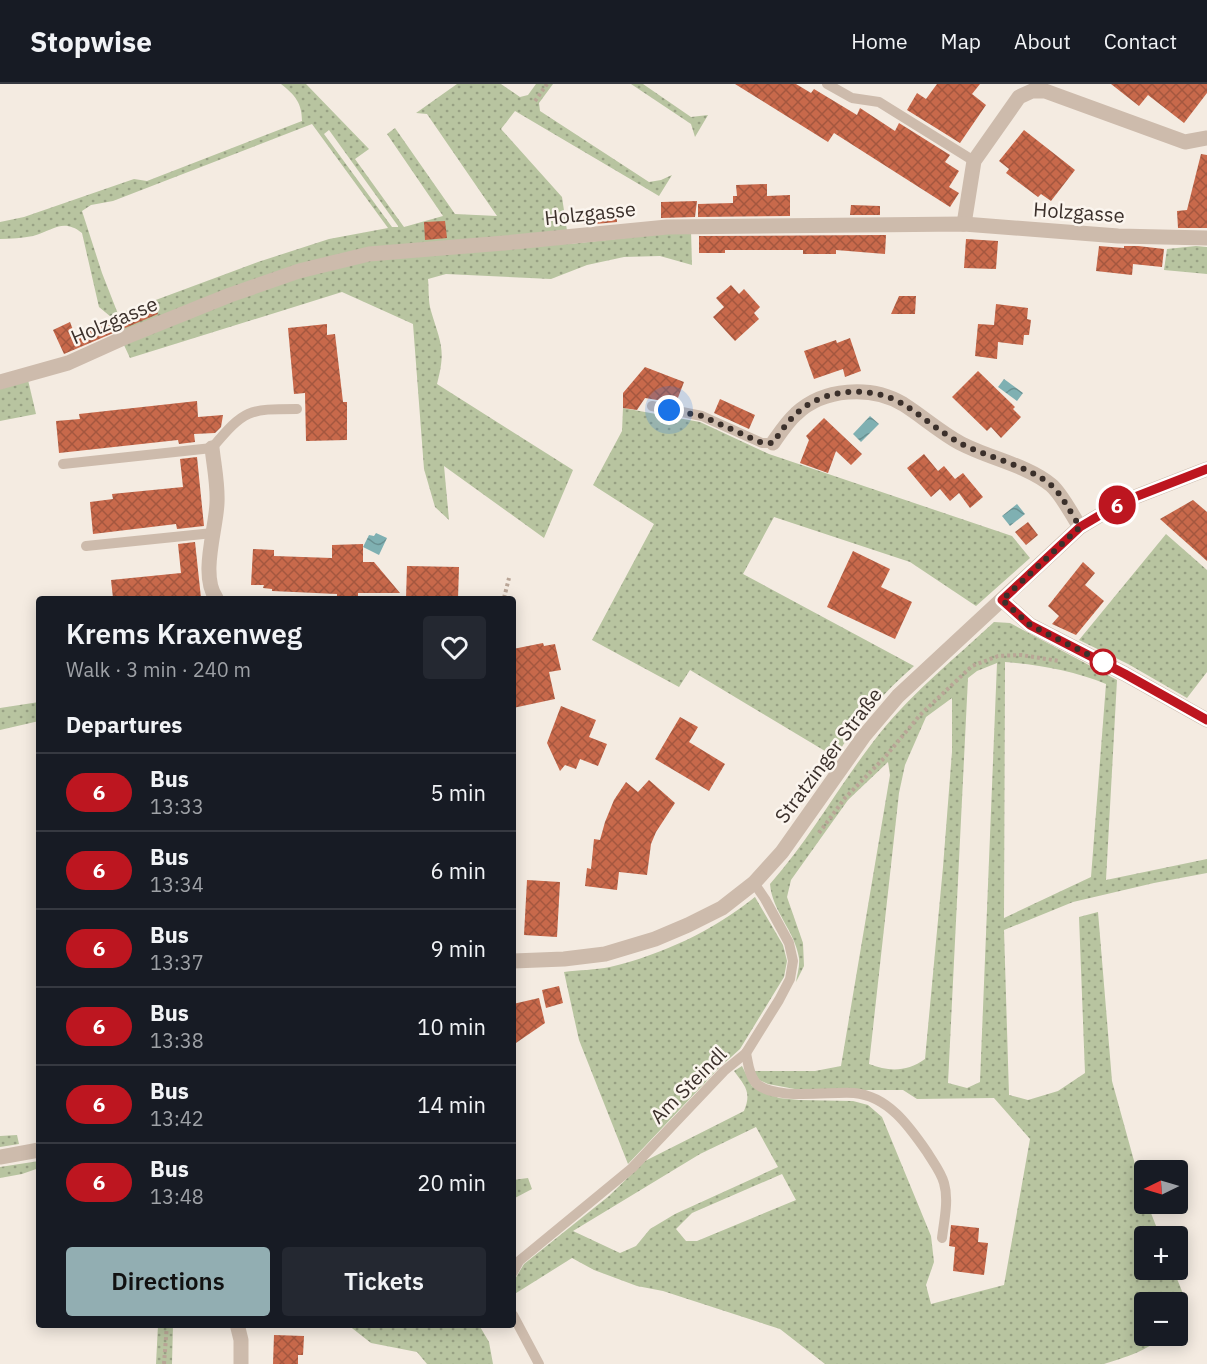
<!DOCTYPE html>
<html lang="en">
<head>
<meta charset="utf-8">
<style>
	body { margin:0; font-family:"IBM Plex Sans",sans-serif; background:#242831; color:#f1f3f6; height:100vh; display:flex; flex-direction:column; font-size:22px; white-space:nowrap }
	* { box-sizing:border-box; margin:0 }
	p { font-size:20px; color:#9ea1a6 }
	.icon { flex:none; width:33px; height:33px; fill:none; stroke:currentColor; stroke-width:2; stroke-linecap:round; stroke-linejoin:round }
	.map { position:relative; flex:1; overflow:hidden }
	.details { position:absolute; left:36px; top:512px; width:480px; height:732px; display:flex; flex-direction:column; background:#171b24; border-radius:6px; box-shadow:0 3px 15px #0003 }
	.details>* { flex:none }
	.badge { padding:0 12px; border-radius:20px; font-size:21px; line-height:39px }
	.needle { width:39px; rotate:265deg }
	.controls { position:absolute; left:1134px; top:1076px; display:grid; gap:12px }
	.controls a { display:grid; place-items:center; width:54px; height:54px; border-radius:6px; background:#171b24; box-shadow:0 3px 15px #0003; font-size:30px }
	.you { position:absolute; width:30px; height:30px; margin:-15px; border:4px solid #fff; border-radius:50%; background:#1a73e8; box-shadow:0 0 0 9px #1a73e833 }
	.map>.badge { position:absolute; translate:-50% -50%; box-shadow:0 0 0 3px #fff }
	h2 { padding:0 30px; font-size:22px; line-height:54px }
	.round { display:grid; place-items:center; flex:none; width:63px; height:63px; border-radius:6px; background:#242831 }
	.overview { display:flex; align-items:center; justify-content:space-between; height:102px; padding:0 30px }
	h1 { font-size:28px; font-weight:600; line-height:45px }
	.action { display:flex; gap:12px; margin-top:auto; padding:12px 30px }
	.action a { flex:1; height:69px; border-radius:6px; background:#92aeb2; color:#111; font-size:24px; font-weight:600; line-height:69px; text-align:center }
	.action a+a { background:#242831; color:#f1f3f6 }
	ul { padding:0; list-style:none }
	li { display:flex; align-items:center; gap:18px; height:78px; padding:0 30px; border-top:2px solid #363941 }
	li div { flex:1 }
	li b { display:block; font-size:22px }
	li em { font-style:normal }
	li .badge { min-width:66px; font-weight:700; text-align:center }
	header { display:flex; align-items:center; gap:36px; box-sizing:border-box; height:84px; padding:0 30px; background:#171b24; border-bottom:2px solid #363941 }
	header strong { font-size:28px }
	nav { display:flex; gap:33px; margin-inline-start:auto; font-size:21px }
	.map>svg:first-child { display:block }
	.grass { fill:url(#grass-dots); fill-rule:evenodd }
	.water { fill:url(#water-waves) }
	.building { fill:url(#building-cross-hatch) }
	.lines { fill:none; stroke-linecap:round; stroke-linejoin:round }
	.path { stroke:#b9a596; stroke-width:4; stroke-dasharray:3 3; stroke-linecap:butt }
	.service { stroke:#cdbbac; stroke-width:10 }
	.minor { stroke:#cdbbac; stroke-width:15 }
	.line-casing { stroke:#fff; stroke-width:14 }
	.line { stroke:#bd1620; stroke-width:9 }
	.walk { stroke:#3b302b; stroke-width:6; stroke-dasharray:0 10.8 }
	.stop-dot { fill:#fff; stroke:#bd1620; stroke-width:3 }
	.labels { text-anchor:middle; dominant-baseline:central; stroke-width:5; stroke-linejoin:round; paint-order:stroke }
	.street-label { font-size:20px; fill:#3b302b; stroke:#fbf5ee }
</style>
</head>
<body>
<header>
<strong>Stopwise</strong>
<nav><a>Home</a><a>Map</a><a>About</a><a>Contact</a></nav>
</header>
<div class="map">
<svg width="1207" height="1280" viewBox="0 0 1207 1280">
	<defs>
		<pattern id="grass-dots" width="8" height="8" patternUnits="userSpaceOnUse" patternTransform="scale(1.5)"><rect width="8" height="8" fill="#b8c4a0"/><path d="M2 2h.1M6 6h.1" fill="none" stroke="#97a083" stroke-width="1.8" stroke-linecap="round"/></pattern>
		<pattern id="water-waves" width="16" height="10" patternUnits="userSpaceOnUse" patternTransform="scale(1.5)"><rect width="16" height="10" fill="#7fb0b2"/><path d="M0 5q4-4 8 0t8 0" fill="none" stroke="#699091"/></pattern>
		<pattern id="building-cross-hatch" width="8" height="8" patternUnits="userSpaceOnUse" patternTransform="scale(1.5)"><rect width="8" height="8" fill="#c8694b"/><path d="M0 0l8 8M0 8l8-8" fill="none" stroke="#a4573f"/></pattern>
	</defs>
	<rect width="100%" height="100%" fill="#f4ebe1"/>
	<g class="grass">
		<path d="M281 0H306L369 65 355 75 404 143 443 132 387 50 395 44 455 130 497 132 427 30 416 29 457 0H501L520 13 528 11 536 0H553L539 19 540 27 649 98 661 96 672 91 659 112 515 27 501 45 562 113 569 160 691 147 692 181 660 172 624 173 587 181 551 195 446 190 428 195C429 205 428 217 431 227 441 260 446 266 437 300L573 386 544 454 444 382 449 436 435 423 424 385 413 240 342 208 130 274 111 233 99 223 82 149C63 134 54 146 33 152 23 154 11 155 0 155V138L24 133 134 95 147 97 302 37C302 19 295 11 281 0ZM312 40 388 144 329 155 258 178 118 230 102 189 82 127 91 121 113 117ZM329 46 398 142V143H392L324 50Z"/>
		<polygon points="631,0 643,0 691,33 708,31 695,53 691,40"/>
		<polygon points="1196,162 1207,163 1207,190 1164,186 1167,165"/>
		<polygon points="28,296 36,330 0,337 0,303"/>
		<path d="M623 324 700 338 769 370 1012 452 1030 474 976 522 910 478 774 433 743 490 914 582C883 609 857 639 835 673L690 586 679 603 592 556 654 440 593 401 622 347Z"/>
		<polygon points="1166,450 1207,486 1207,588 1187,614 1128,580 1079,556"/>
		<path d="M994 538 1010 539 1117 596 1106 796 1207 775V789L1154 799 1073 818 1004 846 1009 1011 1028 1016 1058 1007 1085 989 1079 833 1098 828 1112 997 1144 1113V1119H1147L1160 1152H1144V1185H1173L1188 1222 1178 1234V1218H1144V1251H1163C1147 1268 1125 1273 1104 1280H825L780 1245 663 1207 637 1202 594 1186 572 1174 513 1211 515 1195 524 1180 609 1112 645 1077 744 1027C752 1008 745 1002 734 987L742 982 752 1002 779 1014 799 1016 853 1017 868 1021 882 1033 931 1152 934 1178 926 1201 931 1220 1004 1201 1030 1055 994 1014 917 1015 903 1006H800L768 1000 759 996 754 987H815L841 982 890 691 888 678 848 716 791 796 787 813 803 859 804 882 796 898C797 891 800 882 799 874 795 847 772 827 770 800 809 756 837 705 873 658 907 613 952 577 994 538ZM1005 578C1040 581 1074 587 1106 600L1091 793 1004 834ZM997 579 980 998 967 1004 948 999 968 594 977 587ZM952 614V668L943 783 925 975C907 988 889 988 869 980L899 709 905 681 926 633ZM756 1043 778 1083 675 1130 650 1145 636 1162 620 1169 573 1147 700 1070ZM782 1090 796 1116 697 1157H686L676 1145 692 1129Z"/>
		<polygon points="39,618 39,637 0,646 0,624"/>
		<path d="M755 813 783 861 787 877 784 893 740 965 720 983 628 1080 579 956 564 888C579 886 595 886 610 883 664 870 712 847 755 813Z"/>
		<polygon points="17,1051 19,1060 0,1063 0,1052"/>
		<polygon points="39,1077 39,1084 22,1090 0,1094 0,1083"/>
		<polygon points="528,1094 532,1105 513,1115 513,1096"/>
		<polygon points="158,1241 173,1241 172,1280 156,1280"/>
		<polygon points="348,1241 479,1241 489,1258 493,1280 427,1280 417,1268 371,1259"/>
	</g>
	<g class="water">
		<polygon points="1004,295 1023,309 1017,317 998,303"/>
		<polygon points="870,332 879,340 861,358 853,350"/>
		<polygon points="1017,420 1025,430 1010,442 1002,432"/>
		<polygon points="376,449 387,454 379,471 363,463 369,451 374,452"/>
	</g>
	<g class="building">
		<polygon points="735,0 796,0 811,9 814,5 857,31 860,24 895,47 899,39 950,71 945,78 959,87 949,103 959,109 950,123 834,49 828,58"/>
		<polygon points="937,0 980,0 972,10 986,21 960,59 907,26 917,9 926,15"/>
		<polygon points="1111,0 1207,0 1207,9 1184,39 1148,11 1139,22"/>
		<polygon points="1024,46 1075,86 1051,117 1041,110 1038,113 1006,89 1009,85 999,77"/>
		<polygon points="1201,70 1207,71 1207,144 1178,144 1177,127 1187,126"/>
		<polygon points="767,100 767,112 790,111 790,132 698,133 698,120 733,119 733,112 737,112 736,101"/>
		<polygon points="697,117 695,133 661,134 661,118"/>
		<polygon points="851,121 880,122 880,131 850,131"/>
		<polygon points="616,124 617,138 584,141 583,127"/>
		<polygon points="445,137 447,154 425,156 424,138"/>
		<polygon points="886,151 885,170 836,166 836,170 803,170 803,166 725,166 725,169 699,169 699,152"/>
		<polygon points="966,155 998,157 996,185 964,184"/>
		<polygon points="1099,162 1124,164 1124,162 1138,162 1164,165 1162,183 1133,180 1132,191 1096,187"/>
		<polygon points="731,201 739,210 744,205 760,223 754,229 759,235 735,257 713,233 724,223 716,214"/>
		<polygon points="899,212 916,212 915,230 891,230"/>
		<polygon points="153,218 158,230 64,270 53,246 70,238 75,251"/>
		<polygon points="996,220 1028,224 1027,235 1031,236 1029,251 1024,251 1023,261 998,258 997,275 975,272 978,240 994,241"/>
		<polygon points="327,240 327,251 335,250 343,318 347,318 347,356 306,357 305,309 294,310 288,244"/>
		<polygon points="850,254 861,287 845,293 843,285 814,295 804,267 836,256 837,259"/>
		<polygon points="645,283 684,298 676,319 645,314 637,326 623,324 623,309"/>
		<polygon points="978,287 1015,323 1013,325 1021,333 1001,354 991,343 987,347 952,313"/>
		<polygon points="720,315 755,331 749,345 714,329"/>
		<polygon points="197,317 198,333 223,331 221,343 215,349 194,350 195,358 179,360 178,356 59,369 56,337 80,335 79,330"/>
		<polygon points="824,334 862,370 851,381 836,367 828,389 800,379 809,356 806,352"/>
		<polygon points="924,370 938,387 944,382 955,395 963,389 983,413 970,424 959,409 950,417 940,405 931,413 907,384"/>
		<polygon points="197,373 204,442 177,445 176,440 93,450 90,418 113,415 112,410 183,403 180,375"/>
		<polygon points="1193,416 1207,428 1207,477 1160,435"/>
		<polygon points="1028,438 1038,451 1026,461 1015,448"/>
		<polygon points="195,458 201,514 113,514 111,496 181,489 178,460"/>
		<polygon points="363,460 363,478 374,478 400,509 358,509 358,514 337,514 337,510 272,507 272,505 263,504 264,501 251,501 253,465 274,466 274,472 332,474 332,461"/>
		<polygon points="853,467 890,485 881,503 912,518 895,555 827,523"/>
		<polygon points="1083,478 1095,489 1085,501 1104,517 1076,551 1052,540 1059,532 1048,522"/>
		<polygon points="407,482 459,483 458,514 406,514"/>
		<polygon points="543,559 544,562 555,560 561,586 549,588 555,615 513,624 513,565"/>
		<polygon points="561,622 596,636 589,653 607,660 598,682 580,675 576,685 565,681 560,687 547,659"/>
		<polygon points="680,633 698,643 689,658 725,680 709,707 655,675"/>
		<polygon points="649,696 675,719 656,748 651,760 647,791 619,788 617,806 585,802 587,784 591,785 594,755 600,756 605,738 614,716 626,698 638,708"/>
		<polygon points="527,796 560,798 557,853 524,851"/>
		<polygon points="559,902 563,919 546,924 542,906"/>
		<polygon points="539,914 545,939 513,961 513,920"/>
		<polygon points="951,1141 979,1144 978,1158 988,1159 984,1191 953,1187 955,1163 949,1162"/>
		<polygon points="274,1251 304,1252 303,1271 298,1271 298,1280 273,1280"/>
	</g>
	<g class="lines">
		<g class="path">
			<polyline points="535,17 547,0"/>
			<polyline points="504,514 509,494"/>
			<polyline points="819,749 845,714 885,673 920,631 972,582 998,572 1021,571 1059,577"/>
			<polyline points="164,1280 167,1240"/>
		</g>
		<g class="service">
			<polyline points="827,0 852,14 879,18 974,77"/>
			<polyline points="652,322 702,332 762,359 773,359"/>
			<path d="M63 380 212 364C245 325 248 325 297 325"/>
			<polyline points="86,462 213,449"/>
			<path d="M746 969C748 978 749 992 756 999 773 1017 831 1007 854 1009 888 1012 909 1042 927 1068 933 1078 941 1088 944 1099 949 1116 944 1137 942 1154"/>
			<polyline points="513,1188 519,1177 632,1084 724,987 746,969 779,916 790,895 793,877 789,859 765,815 754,799"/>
			<polyline points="513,1231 539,1280"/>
		</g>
		<g class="minor">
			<polyline points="964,140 974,77 1019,13 1032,7 1045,7 1185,58 1207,54"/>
			<polyline points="0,298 68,279 128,252 230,211 299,187 369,170 504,159 667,143 964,140 1118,152 1207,154"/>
			<path d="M773 359C780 349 787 338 796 330 823 304 871 301 903 320 922 332 940 348 960 359 988 374 1027 381 1051 401 1061 409 1072 431 1080 443"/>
			<path d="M212 364C214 382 218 401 217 419 216 446 200 491 216 514"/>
			<polyline points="1002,516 1030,541 1125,590 1207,636"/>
			<polyline points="513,877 564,875 605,870 655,855 688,841 722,824 754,799 782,768 864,652 898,612 1080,443 1122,418 1207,385"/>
			<polyline points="0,1073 39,1066"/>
			<polyline points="237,1240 241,1256 241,1280"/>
		</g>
	</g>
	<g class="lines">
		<defs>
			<polyline id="line" points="1207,385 1122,418 1080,443 1002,516 1030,541 1125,590 1207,636"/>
		</defs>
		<use href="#line" class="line-casing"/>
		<use href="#line" class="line"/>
		<path class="walk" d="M669 326 702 332 762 359H773C780 349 787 338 796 330 823 304 871 301 903 320 922 332 940 348 960 359 988 374 1027 381 1051 401 1061 409 1072 431 1080 443L1002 516 1030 541 1103 578"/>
	</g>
	<circle class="stop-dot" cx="1103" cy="578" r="12"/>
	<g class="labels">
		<g class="street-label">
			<text transform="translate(1079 128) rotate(4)">Holzgasse</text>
			<text transform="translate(590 129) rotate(-6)">Holzgasse</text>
			<text transform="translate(114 236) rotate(-23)">Holzgasse</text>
			<text transform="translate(828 671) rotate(-53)">Stratzinger Straße</text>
			<text transform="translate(688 1001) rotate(-45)">Am Steindl</text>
		</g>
	</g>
</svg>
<div class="controls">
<a><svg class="needle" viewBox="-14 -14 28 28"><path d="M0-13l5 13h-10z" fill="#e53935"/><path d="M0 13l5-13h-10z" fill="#9ea1a6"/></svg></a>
<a>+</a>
<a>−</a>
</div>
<div class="you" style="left:669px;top:326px"></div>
<b class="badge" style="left:1117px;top:421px;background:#bd1620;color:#fff">6</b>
<section class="details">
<div class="overview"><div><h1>Krems Kraxenweg</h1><p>Walk · 3 min · 240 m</p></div><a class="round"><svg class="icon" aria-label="heart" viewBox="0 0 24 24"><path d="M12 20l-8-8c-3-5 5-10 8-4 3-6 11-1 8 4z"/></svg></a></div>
<h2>Departures</h2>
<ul>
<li><span class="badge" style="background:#bd1620;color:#fff">6</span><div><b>Bus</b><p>13:33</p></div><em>5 min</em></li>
<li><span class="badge" style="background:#bd1620;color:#fff">6</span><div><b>Bus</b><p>13:34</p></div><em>6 min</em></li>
<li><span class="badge" style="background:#bd1620;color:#fff">6</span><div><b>Bus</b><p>13:37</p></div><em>9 min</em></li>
<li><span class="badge" style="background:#bd1620;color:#fff">6</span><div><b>Bus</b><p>13:38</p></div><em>10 min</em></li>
<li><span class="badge" style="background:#bd1620;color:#fff">6</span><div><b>Bus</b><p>13:42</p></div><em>14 min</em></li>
<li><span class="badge" style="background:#bd1620;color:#fff">6</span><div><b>Bus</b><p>13:48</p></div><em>20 min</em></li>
</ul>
<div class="action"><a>Directions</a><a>Tickets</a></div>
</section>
</div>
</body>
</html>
